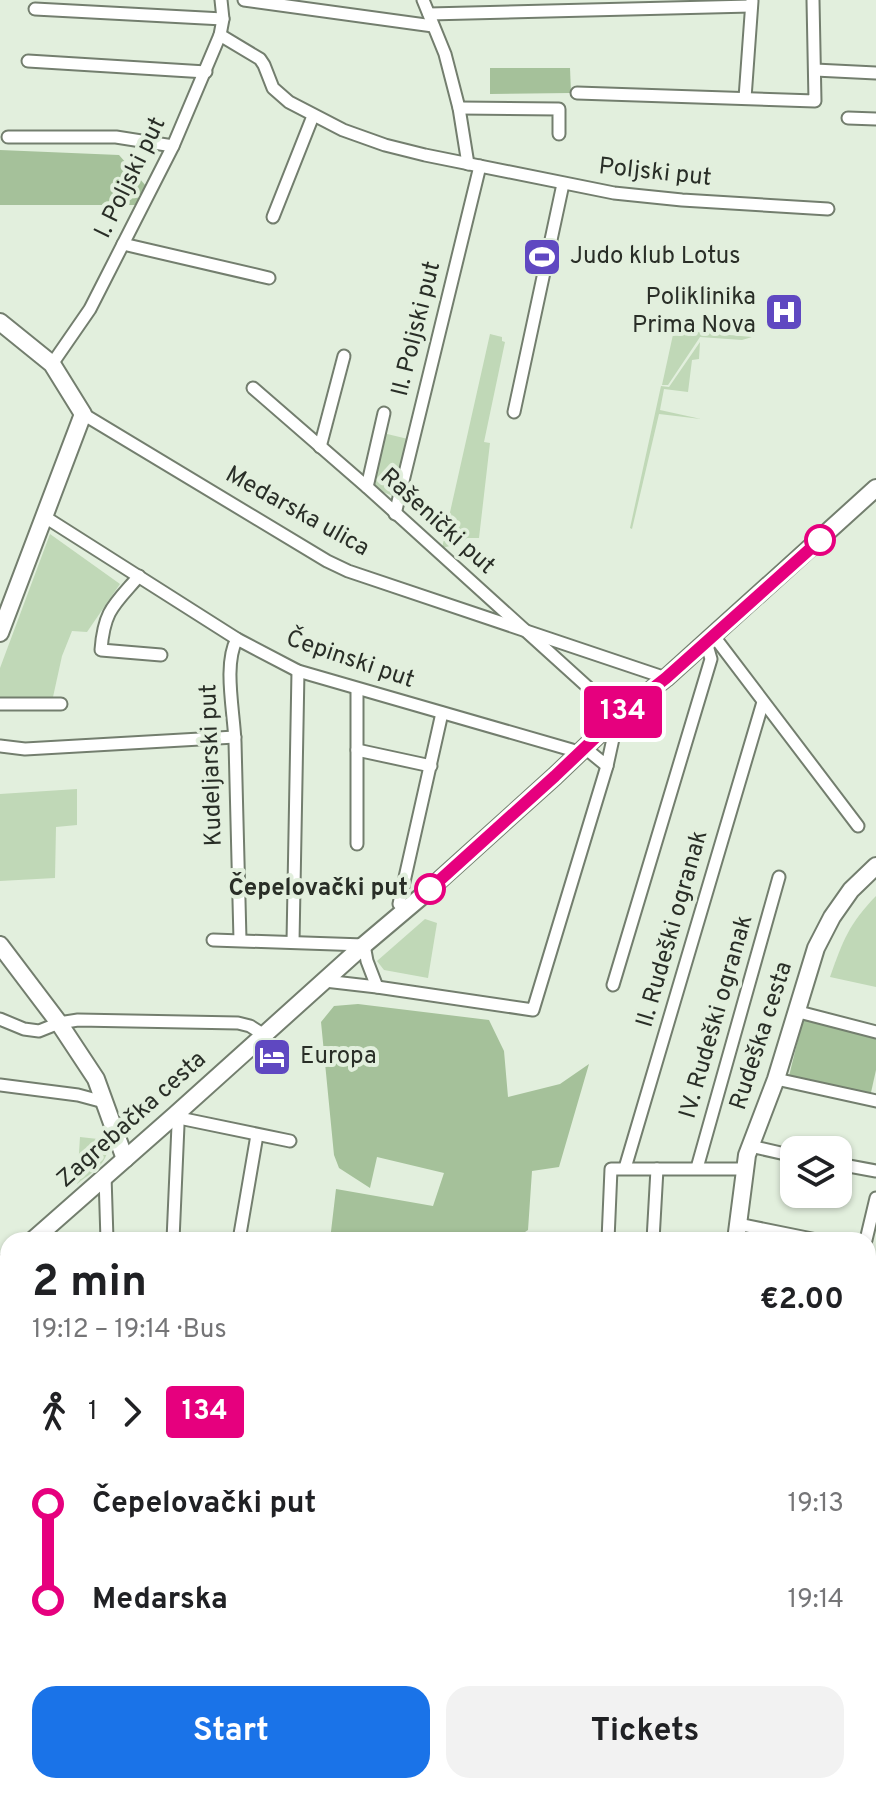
<!DOCTYPE html>
<html lang="en">
<head>
<meta charset="utf-8">
<style>
	body { margin:0; font-family:Overpass,sans-serif; background:#f2f2f2; color:#202124; height:100vh; display:flex; flex-direction:column; font-size:30px; white-space:nowrap }
	* { box-sizing:border-box; margin:0 }
	p { font-size:26px; color:#757577 }
	.icon { flex:none; width:44px; height:44px; fill:none; stroke:currentColor; stroke-width:2; stroke-linecap:round; stroke-linejoin:round }
	.map { position:relative; flex:1; overflow:hidden }
	.drawer { position:absolute; left:0px; top:1232px; width:876px; height:562px; display:flex; flex-direction:column; background:#fff; border-radius:24px 24px 0 0; box-shadow:0 2px 6px #0004 }
	.drawer>* { flex:none }
	.badge { padding:0 16px; border-radius:6px; font-size:28px; line-height:52px }
	.tools { position:absolute; left:780px; top:1136px; display:grid; gap:16px }
	.tools a { display:grid; place-items:center; width:72px; height:72px; border-radius:16px; background:#fff; box-shadow:0 2px 6px #0004; font-size:40px }
	.map>.badge { position:absolute; translate:-50% -50%; box-shadow:0 0 0 4px #fff }
	.legs { display:flex; align-items:center; gap:12px; height:88px; padding:0 32px; font-size:26px }
	.legs p { margin-inline-start:auto }
	.summary { display:flex; align-items:center; justify-content:space-between; height:136px; padding:0 32px }
	h1 { font-size:44px; font-weight:700; line-height:60px }
	.cta { display:flex; gap:16px; margin-top:auto; padding:16px 32px }
	.cta a { flex:1; height:92px; border-radius:24px; background:#1a73e8; color:#fff; font-size:32px; font-weight:700; line-height:92px; text-align:center }
	.cta a+a { background:#f2f2f2; color:#202124 }
	ul { padding:0 32px; list-style:none }
	li { display:flex; align-items:center; gap:28px; height:96px; font-size:30px }
	li i { display:grid; place-items:center; width:12px; height:100%; margin:0 10px; background:currentColor }
	li i::after { content:''; width:20px; height:20px; margin:-10px; border:6px solid; border-radius:50%; background:#fff }
	li p { margin-inline-start:auto }
	li:first-child i { background:linear-gradient(#0000 50%,currentColor 0) }
	li:last-child i { background:linear-gradient(currentColor 50%,#0000 0) }
	.map>svg:first-child { display:block }
	.green { fill:#c0d8b7 }
	.forest { fill:#a5c19a }
	.lines { fill:none; stroke-linecap:round; stroke-linejoin:round }
	.street-casing { stroke:#737e6e; stroke-width:15 }
	.secondary-casing { stroke:#737e6e; stroke-width:20 }
	.street { stroke:#fff; stroke-width:11 }
	.secondary { stroke:#fff; stroke-width:16 }
	.line-1-casing { stroke:#fff; stroke-width:18 }
	.line-1 { stroke:#e6007e; stroke-width:12 }
	.stop-1-dot { fill:#fff; stroke:#e6007e; stroke-width:4 }
	.labels { text-anchor:middle; dominant-baseline:central; stroke-width:8; stroke-linejoin:round; paint-order:stroke }
	.street-label { font-size:24px; fill:#292e27; stroke:#e2efdd }
	.poi-label { font-size:24px; fill:#292e27; stroke:#e2efdd; text-anchor:start }
	.stop-label { font-size:24px; font-weight:bold; fill:#292e27; stroke:#e2efdd; text-anchor:end }
</style>
</head>
<body>
<div class="map">
<svg width="876" height="1793" viewBox="0 0 876 1793">
	<rect width="100%" height="100%" fill="#e2efdd"/>
	<g class="green">
		<polygon points="674,330 752,337 742,340 700,337 668,385 662,385"/>
		<polygon points="490,334 502,337 502,341 505,342 484,442 490,443 479,538 467,538 454,549 450,546 442,548"/>
		<polygon points="700,342 699,359 692,360 688,392 664,389 660,410 701,419 659,414 632,529 630,528 661,386 669,387"/>
		<polygon points="383,433 408,439 393,496 375,489 373,485"/>
		<polygon points="50,534 120,584 87,632 72,631 62,656 53,697 0,697 0,668"/>
		<polygon points="77,789 77,825 56,827 55,878 0,881 0,794"/>
		<path d="M876 896V987L830 977C843 940 849 924 876 896Z"/>
		<polygon points="425,919 437,923 428,978 384,970 377,961"/>
		<path d="M80 1137 107 1140C112 1162 92 1172 77 1184Z"/>
		<polygon points="0,1508 8,1508 8,1654 0,1661"/>
	</g>
	<g class="forest">
		<polygon points="490,68 570,68 571,93 490,94"/>
		<polygon points="0,150 119,155 146,186 136,205 0,205"/>
		<polygon points="358,1004 489,1020 504,1051 508,1097 560,1084 589,1064 559,1167 532,1171 528,1230 513,1240 330,1240 336,1189 433,1206 444,1173 377,1157 370,1188 339,1168 334,1155 321,1022 334,1006"/>
		<polygon points="803,1019 876,1037 876,1070 870,1097 789,1076"/>
	</g>
	<g class="lines">
		<defs>
			<g id="street">
				<polyline points="244,0 433,26"/>
				<polyline points="423,0 445,54 459,108 468,164"/>
				<polyline points="35,9 223,19"/>
				<polyline points="429,14 751,6"/>
				<polyline points="220,35 260,59 264,65 273,88 289,102 343,130 385,145 425,155 614,193 682,200 828,209"/>
				<polyline points="28,61 206,72"/>
				<polyline points="815,70 876,73"/>
				<polyline points="577,93 815,101 813,0"/>
				<polyline points="745,98 752,1"/>
				<polyline points="459,108 559,109 559,134"/>
				<polyline points="848,118 876,119"/>
				<polyline points="8,137 116,137 173,146"/>
				<polyline points="273,217 313,116"/>
				<polyline points="123,244 269,278"/>
				<polyline points="52,364 90,309 173,146 220,35 223,19 221,0"/>
				<polyline points="253,388 367,487 591,690 616,709 618,716 607,766 585,748"/>
				<polyline points="514,412 563,184"/>
				<polyline points="83,414 327,561 348,571 666,678"/>
				<polyline points="320,447 344,356"/>
				<polyline points="367,487 384,413"/>
				<polyline points="395,514 480,166"/>
				<polyline points="45,517 237,639 298,671 572,750 577,756"/>
				<path d="M139 576C114 605 104 610 101 650L161 655"/>
				<polyline points="713,635 858,826"/>
				<path d="M237 639C223 664 234 712 235 742 237 808 238 874 240 940"/>
				<polyline points="0,704 61,704"/>
				<polyline points="0,746 25,749 235,737"/>
				<polyline points="357,750 431,766"/>
				<polyline points="357,844 357,689"/>
				<polyline points="399,904 442,713"/>
				<polyline points="213,940 364,945 367,961 377,987"/>
				<polyline points="293,942 298,671"/>
				<polyline points="325,981 377,987 533,1010 607,766"/>
				<polyline points="613,985 711,659 706,642"/>
				<polyline points="795,1011 876,1032"/>
				<polyline points="0,1019 24,1029 39,1031 59,1023 78,1020 238,1023 250,1026 264,1035"/>
				<polyline points="776,1079 876,1101"/>
				<polyline points="0,1085 78,1095 104,1102"/>
				<polyline points="175,1115 184,1119 290,1141"/>
				<polyline points="750,1146 794,1156"/>
				<polyline points="838,1164 876,1171"/>
				<polyline points="625,1168 763,702"/>
				<polyline points="697,1168 779,877"/>
				<polyline points="105,1176 107,1240"/>
				<polyline points="738,1224 817,1240"/>
				<polyline points="173,1240 178,1125 175,1115"/>
				<polyline points="239,1240 257,1135"/>
				<polyline points="608,1240 611,1169 745,1169"/>
				<polyline points="653,1240 657,1169"/>
				<polyline points="866,1240 876,1198"/>
				<polyline points="868,1338 876,1340"/>
				<polyline points="868,1388 876,1389"/>
				<polyline points="0,1438 8,1437"/>
				<polyline points="868,1441 876,1442"/>
				<polyline points="868,1526 876,1526"/>
				<polyline points="868,1600 876,1600"/>
				<polyline points="868,1670 876,1670"/>
				<polyline points="868,1712 876,1712"/>
				<polyline points="0,1737 8,1731"/>
				<polyline points="243,1786 243,1793"/>
				<polyline points="73,1793 74,1786"/>
				<polyline points="121,1793 122,1786"/>
				<polyline points="152,1793 153,1786"/>
				<polyline points="202,1793 202,1786"/>
			</g>
			<g id="secondary">
				<polyline points="0,322 52,364 83,414 0,633"/>
				<polyline points="0,945 59,1023 96,1079 125,1159"/>
				<polyline points="33,1240 175,1115 364,945 422,896 555,776 618,716 666,678 876,488"/>
				<polyline points="736,1240 747,1155 776,1079 816,948 832,917 851,890 876,866"/>
				<polyline points="0,1268 8,1261"/>
				<polyline points="719,1786 719,1793"/>
			</g>
		</defs>
		<use href="#street" class="street-casing"/>
		<use href="#secondary" class="secondary-casing"/>
		<use href="#street" class="street"/>
		<use href="#secondary" class="secondary"/>
	</g>
	<g class="lines">
		<defs>
			<polyline id="line-1" points="430,889 555,776 618,716 666,678 820,540"/>
		</defs>
		<use href="#line-1" class="line-1-casing"/>
		<use href="#line-1" class="line-1"/>
	</g>
	<defs>
		<symbol id="stadium-square" viewBox="-11 -11 22 22"><rect x="-9" y="-9" width="18" height="18" rx="4" fill="#5f48c1" stroke="#e2efdd"/><path d="M0-5a6.5 5 0 1 0 0 10a6.5 5 0 1 0 0-10ZM-3.5-1.8h7v3.6h-7Z" fill="#fff"/></symbol>
		<symbol id="hospital-square" viewBox="-11 -11 22 22"><rect x="-9" y="-9" width="18" height="18" rx="4" fill="#5f48c1" stroke="#e2efdd"/><path d="M-5-5h3v3.5h4V-5h3V5h-3V1.5h-4V5h-3Z" fill="#fff"/></symbol>
		<symbol id="hotel-square" viewBox="-11 -11 22 22"><rect x="-9" y="-9" width="18" height="18" rx="4" fill="#5f48c1" stroke="#e2efdd"/><path d="M-6-4.5h1.5V1H6V5H4.5V3h-9V5H-6ZM-4 0a1.8 1.8 0 1 1 3.6 0ZM.5 0V-2.5h3Q6-2.5 6 0Z" fill="#fff"/></symbol>
	</defs>
	<g fill-rule="evenodd">
		<use href="#stadium-square" x="520" y="235" width="44" height="44"/>
		<use href="#hospital-square" x="762" y="290" width="44" height="44"/>
		<use href="#hotel-square" x="250" y="1035" width="44" height="44"/>
	</g>
	<g class="stop-1-dot">
		<circle cx="820" cy="540" r="14"/>
		<circle cx="430" cy="889" r="14"/>
	</g>
	<g class="labels">
		<g class="street-label">
			<text transform="translate(655 173) rotate(6)">Poljski put</text>
			<text transform="translate(131 178) rotate(-64)">I. Poljski put</text>
			<text transform="translate(417 329) rotate(-76)">II. Poljski put</text>
			<text transform="translate(297 512) rotate(29)">Medarska ulica</text>
			<text transform="translate(437 522) rotate(42)">Rašenički put</text>
			<text transform="translate(350 660) rotate(19)">Čepinski put</text>
			<text transform="translate(212 765) rotate(-92)">Kudeljarski put</text>
			<text transform="translate(673 929) rotate(-74)">II. Rudeški ogranak</text>
			<text transform="translate(717 1017) rotate(-74)">IV. Rudeški ogranak</text>
			<text transform="translate(762 1036) rotate(-72)">Rudeška cesta</text>
			<text transform="translate(132 1120) rotate(-42)">Zagrebačka cesta</text>
		</g>
		<g class="poi-label">
			<text x="570" y="257">Judo klub Lotus</text>
			<text x="756" y="298" text-anchor="end">Poliklinika<tspan x="756" dy="28">Prima Nova</tspan></text>
			<text x="300" y="1057">Europa</text>
		</g>
		<g class="stop-label">
			<text x="408" y="889">Čepelovački put</text>
		</g>
	</g>
</svg>
<div class="tools">
<a><svg class="icon" aria-label="layers" viewBox="0 0 24 24"><path d="M12 4l9 5-9 5-9-5zM3 14l9 5 9-5"/></svg></a>
</div>
<b class="badge" style="left:623px;top:712px;background:#e6007e;color:#fff">134</b>
<section class="drawer">
<div class="summary"><div><h1>2 min</h1><p>19:12 – 19:14 · Bus</p></div><b>€2.00</b></div>
<div class="legs"><svg class="icon" aria-label="walk" viewBox="0 0 24 24"><circle cx="13" cy="4" r="2"/><path d="M13 8l-2 6 4 7M11 14l-3 7M7 12l3-4h3l4 4"/></svg>1<svg class="icon" aria-label="forward" viewBox="0 0 24 24"><path d="M9 5l7 7-7 7"/></svg><b class="badge" style="background:#e6007e;color:#fff">134</b></div>
<ul>
<li><i style="color:#e6007e"></i><b>Čepelovački put</b><p>19:13</p></li>
<li><i style="color:#e6007e"></i><b>Medarska</b><p>19:14</p></li>
</ul>
<div class="cta"><a>Start</a><a>Tickets</a></div>
</section>
</div>
</body>
</html>
